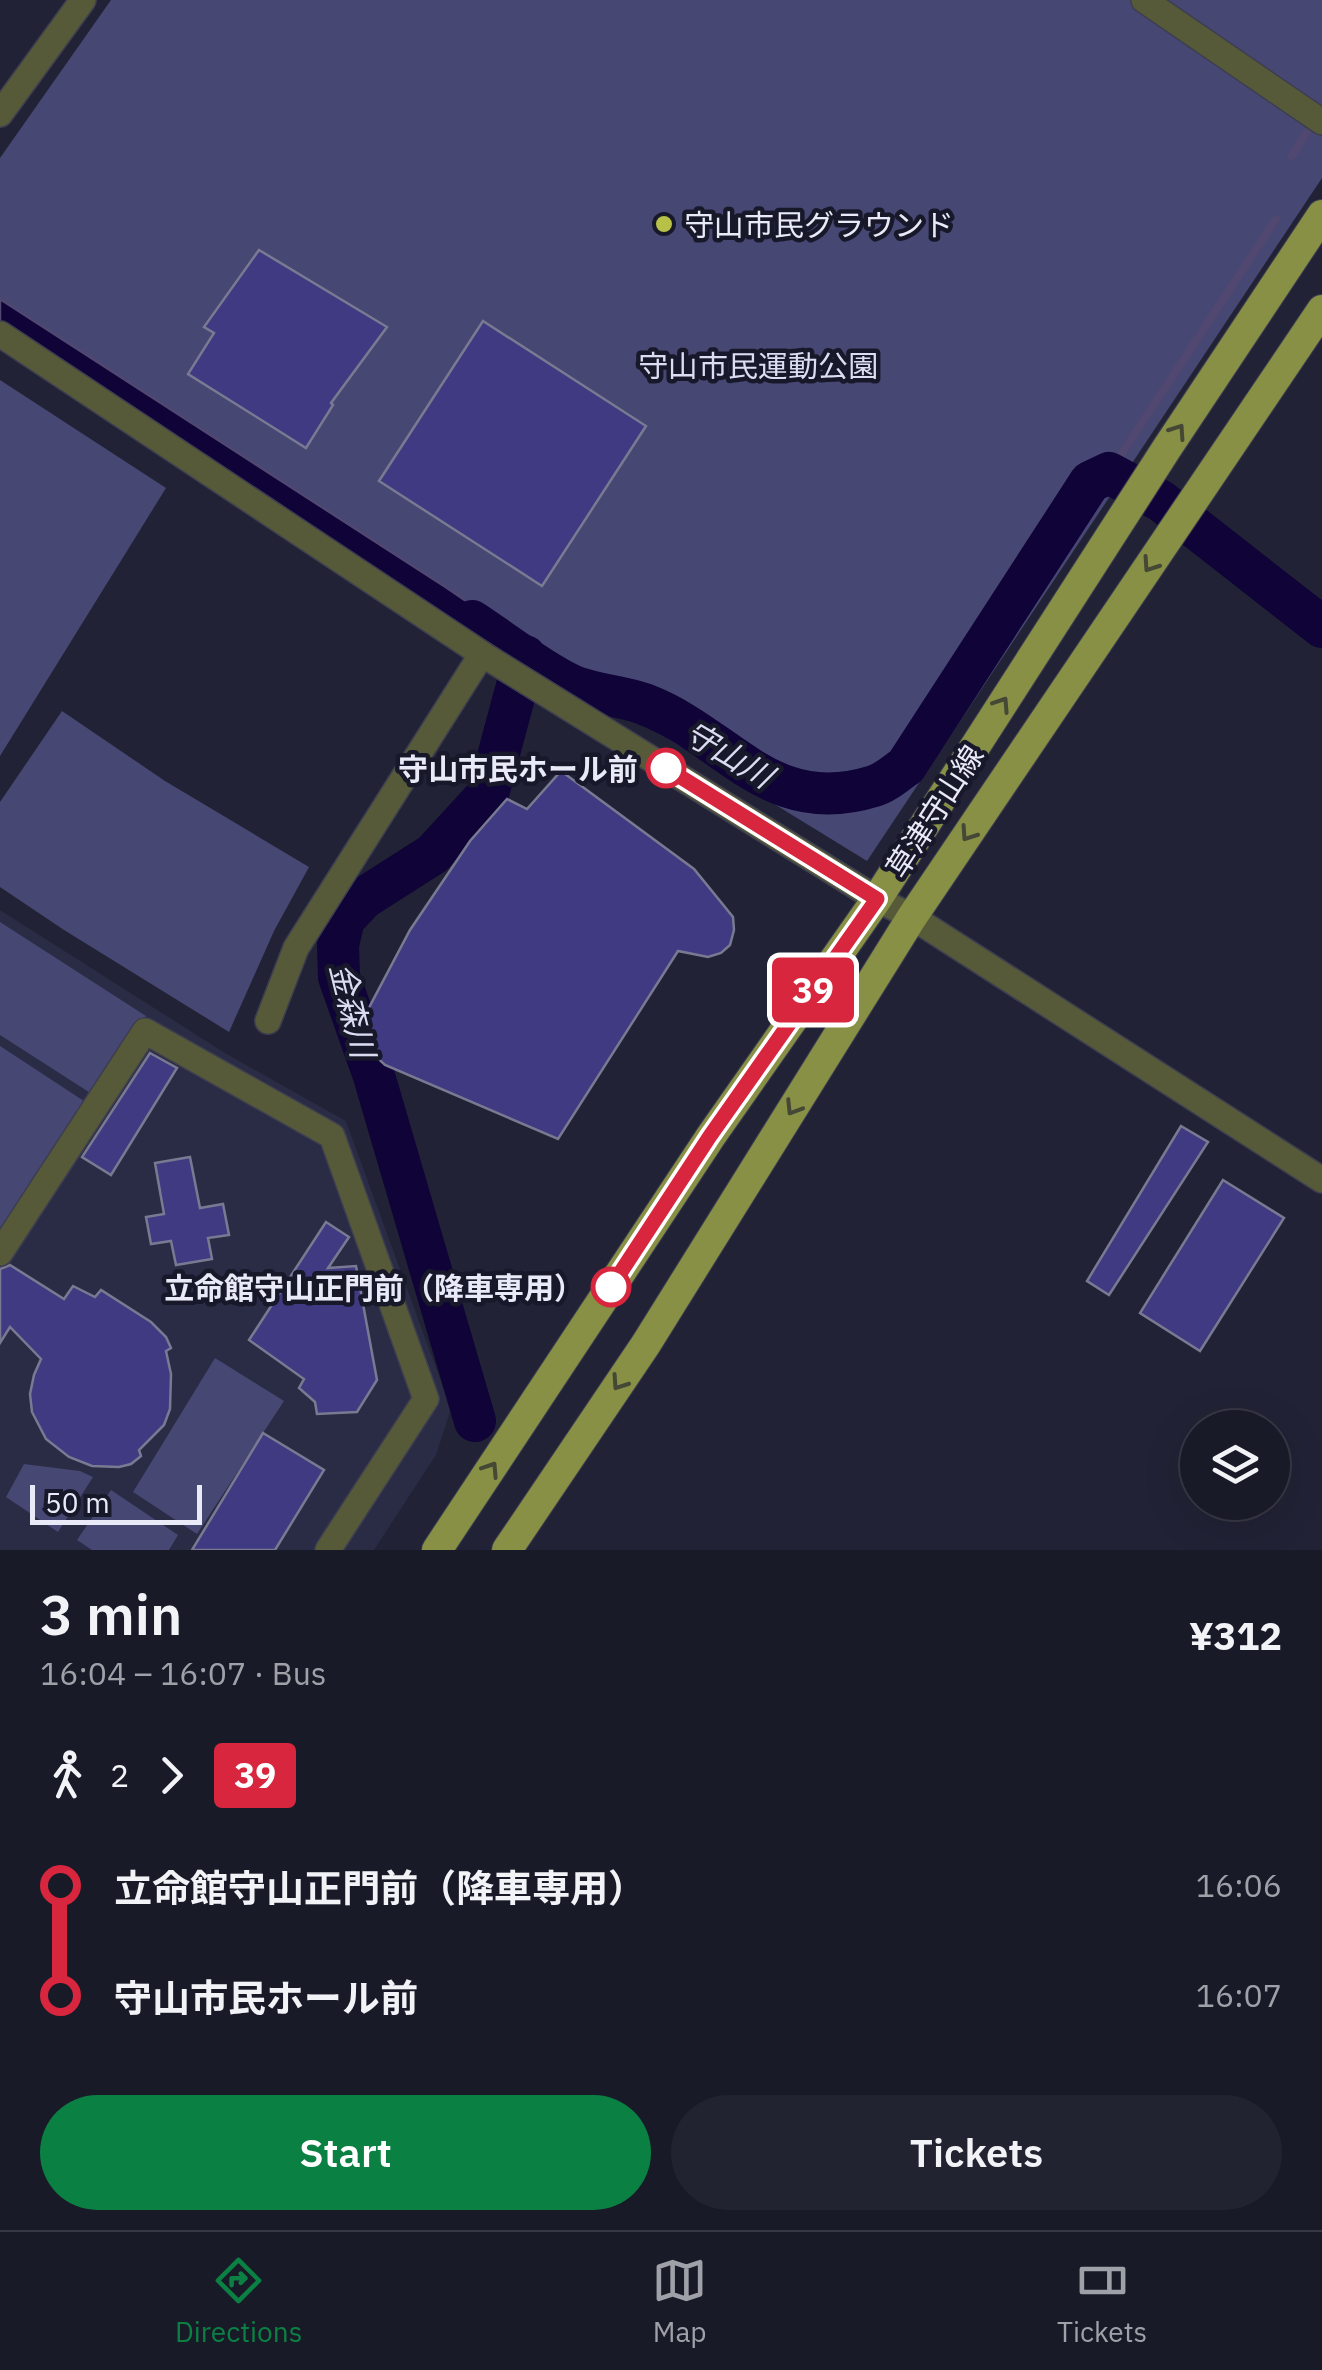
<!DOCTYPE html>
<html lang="en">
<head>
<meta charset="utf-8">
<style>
	body { margin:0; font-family:"IBM Plex Sans","Noto Sans JP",sans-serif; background:#222330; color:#f1f3f6; height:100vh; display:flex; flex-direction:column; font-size:38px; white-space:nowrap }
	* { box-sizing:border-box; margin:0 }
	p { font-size:32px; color:#9fa1a8 }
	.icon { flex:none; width:55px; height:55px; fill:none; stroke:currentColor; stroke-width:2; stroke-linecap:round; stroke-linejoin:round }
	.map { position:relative; height:1550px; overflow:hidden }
	.panel { display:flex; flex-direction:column; background:#191a28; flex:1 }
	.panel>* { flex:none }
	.badge { padding:0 20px; border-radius:8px; font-size:35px; line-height:65px }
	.buttons { position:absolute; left:1180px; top:1410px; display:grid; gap:20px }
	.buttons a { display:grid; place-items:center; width:110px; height:110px; border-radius:50%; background:#191a28; box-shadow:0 10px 40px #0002,0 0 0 2px #373845; font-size:50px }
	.scale { position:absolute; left:30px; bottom:25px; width:172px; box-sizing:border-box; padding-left:10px; border:5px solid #e9eaf7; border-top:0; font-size:28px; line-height:35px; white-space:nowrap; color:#e9eaf7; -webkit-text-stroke:8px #18182b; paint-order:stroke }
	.map>.badge { position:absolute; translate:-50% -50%; box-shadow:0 0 0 5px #fff }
	.legs { display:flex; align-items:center; gap:15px; height:110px; padding:0 40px; font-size:32px }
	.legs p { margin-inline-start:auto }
	.headline { display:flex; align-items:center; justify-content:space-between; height:170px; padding:0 40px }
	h1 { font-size:55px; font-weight:600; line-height:75px }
	.primary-button { display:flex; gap:20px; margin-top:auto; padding:20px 40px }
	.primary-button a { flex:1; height:115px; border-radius:60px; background:#0b8043; color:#fff; font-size:40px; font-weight:600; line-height:115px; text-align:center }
	.primary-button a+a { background:#222330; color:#f1f3f6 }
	ul { padding:0 40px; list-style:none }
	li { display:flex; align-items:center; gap:35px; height:110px; font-size:38px }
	li i { display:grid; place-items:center; width:15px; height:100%; margin:0 12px; background:currentColor }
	li i::after { content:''; width:25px; height:25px; margin:-12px; border:8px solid; border-radius:50%; background:#191a28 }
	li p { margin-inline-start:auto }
	li:first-child i { background:linear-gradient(#0000 50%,currentColor 0) }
	li:last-child i { background:linear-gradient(currentColor 50%,#0000 0) }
	.menu { display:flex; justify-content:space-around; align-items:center; height:140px; border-top:2px solid #373845; background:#191a28; font-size:28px; color:#9fa1a8 }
	.menu a { display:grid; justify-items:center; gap:5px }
	.menu .current { color:#0b8043 }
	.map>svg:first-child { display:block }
	.built { fill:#2a2b44 }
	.green { fill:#474773 }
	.water { fill:#0f0337; stroke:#504871; stroke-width:2.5 }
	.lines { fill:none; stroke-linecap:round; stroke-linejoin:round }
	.stream { stroke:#504871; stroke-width:8 }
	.river { stroke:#0f0337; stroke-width:42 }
	.building { fill:#3f3a81; stroke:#797a92; stroke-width:2.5 }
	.minor-casing { stroke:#3d3e50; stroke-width:28 }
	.major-casing { stroke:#3d3e50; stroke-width:32 }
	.minor { stroke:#565a38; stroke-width:25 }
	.major { stroke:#889045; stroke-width:30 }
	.oneway { stroke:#454835 }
	.line-1-casing { stroke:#fff; stroke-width:22 }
	.line-1 { stroke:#d7263d; stroke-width:15 }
	.poi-dot { fill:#b7c148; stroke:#18182b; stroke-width:4 }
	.stop-1-dot { fill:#fff; stroke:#d7263d; stroke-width:5 }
	.labels { text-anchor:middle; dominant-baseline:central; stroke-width:9; stroke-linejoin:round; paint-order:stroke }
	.poi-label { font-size:30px; fill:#e9eaf7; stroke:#18182b; text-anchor:start }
	.park-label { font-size:30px; fill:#dbddf2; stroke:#18182b }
	.stop-label { font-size:30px; font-weight:bold; fill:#e9eaf7; stroke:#18182b; text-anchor:end }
	.street-label { font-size:30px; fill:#e9eaf7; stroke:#18182b }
	.water-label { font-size:32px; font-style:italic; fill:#dbdcf2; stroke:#18182b }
</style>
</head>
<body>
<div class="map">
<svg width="1322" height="1550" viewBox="0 0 1322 1550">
	<rect width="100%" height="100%" fill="#212235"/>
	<polygon class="built" points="0,910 225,1053 346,1121 451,1409 436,1455 374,1550 0,1550"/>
	<g class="green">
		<polygon points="111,0 1322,0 1322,178 867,861 0,329 0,158"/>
		<polygon points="0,380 166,488 0,756"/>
		<polygon points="62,711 165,781 309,867 274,931 229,1032 64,930 0,887 0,802"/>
		<polygon points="0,922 146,1016 95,1096 0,1035"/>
		<polygon points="0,1046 90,1105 0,1243"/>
		<polygon points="215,1358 284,1401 197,1534 133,1492"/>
		<polygon points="24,1464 80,1471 93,1477 58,1532 6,1497"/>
		<polygon points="111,1490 178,1535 169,1550 92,1550 77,1540"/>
	</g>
	<polygon class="water" points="0,299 447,588 523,640 516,662 6,327 0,327"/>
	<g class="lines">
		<g class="stream">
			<polyline points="1292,156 1322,107"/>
			<polyline points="1109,473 1276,219"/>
		</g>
		<g class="river">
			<path d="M472 621C504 642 535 667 569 684 592 695 620 695 644 704 729 736 769 819 874 786 885 783 896 773 906 766L1090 482 1109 473 1161 501 1322 627"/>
			<polyline points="475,1421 374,1076 339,977 338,945 344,919 364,898 433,854 488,794 525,656"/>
		</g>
	</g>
	<g class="building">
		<polygon points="259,250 387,327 331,403 333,405 306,448 188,374 214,333 204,327"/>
		<polygon points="483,321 646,426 542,586 379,481"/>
		<polygon points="561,771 694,869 733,917 734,930 730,945 721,953 708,957 678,951 558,1139 385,1065 354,1036 410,930 470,841 507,799 527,809"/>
		<polygon points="150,1053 177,1068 111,1175 82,1157"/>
		<polygon points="1181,1126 1208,1142 1109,1295 1087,1281"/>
		<polygon points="190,1157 200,1208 223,1204 229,1235 208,1238 212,1259 176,1265 171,1241 151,1244 146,1217 164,1214 155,1163"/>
		<polygon points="1223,1180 1284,1218 1200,1351 1140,1313"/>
		<polygon points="326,1222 349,1237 328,1268 356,1266 377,1380 357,1412 317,1414 315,1402 299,1388 304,1379 249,1340"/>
		<polygon points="10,1265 64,1299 73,1286 95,1297 101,1290 151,1322 166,1337 171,1348 166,1351 171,1374 170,1409 164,1425 139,1450 141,1456 131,1464 119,1467 92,1466 69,1457 46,1439 32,1412 30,1394 34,1375 41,1359 10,1327 0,1343 0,1269"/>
		<polygon points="263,1433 324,1470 275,1550 192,1550"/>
	</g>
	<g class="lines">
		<defs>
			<g id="minor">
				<polyline points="1144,0 1322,122"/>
				<polyline points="0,114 83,0"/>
				<polyline points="0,334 482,654 877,899 912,917 1322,1180"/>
				<polyline points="268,1021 296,948 482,654"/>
				<polyline points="0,1253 145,1031 332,1136 426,1399 328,1550"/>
			</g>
			<g id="major">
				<polyline points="437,1550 711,1136 877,899 1167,448 1322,215"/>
				<polyline points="507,1550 646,1344 912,917 1322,310"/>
			</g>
		</defs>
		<use href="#minor" class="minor-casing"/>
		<use href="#major" class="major-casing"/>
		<use href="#minor" class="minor"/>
		<use href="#major" class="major"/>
	</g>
	<defs><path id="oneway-chevron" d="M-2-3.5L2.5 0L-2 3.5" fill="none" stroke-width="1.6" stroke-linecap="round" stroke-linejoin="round" transform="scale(2.5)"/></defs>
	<g class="oneway">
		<use href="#oneway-chevron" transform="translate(1178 431) rotate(-56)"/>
		<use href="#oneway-chevron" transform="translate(1150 565) rotate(124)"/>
		<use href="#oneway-chevron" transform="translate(1002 704) rotate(-57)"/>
		<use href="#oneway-chevron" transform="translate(968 834) rotate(124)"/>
		<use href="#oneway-chevron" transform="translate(793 1108) rotate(122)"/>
		<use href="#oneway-chevron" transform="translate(619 1383) rotate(124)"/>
		<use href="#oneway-chevron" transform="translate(491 1469) rotate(-57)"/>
	</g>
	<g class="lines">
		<defs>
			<polyline id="line-1" points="611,1287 710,1136 877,899 666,768"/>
		</defs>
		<use href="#line-1" class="line-1-casing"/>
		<use href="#line-1" class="line-1"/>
	</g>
	<circle class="poi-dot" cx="664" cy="224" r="10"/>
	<g class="stop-1-dot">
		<circle cx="666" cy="768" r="18"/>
		<circle cx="611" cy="1287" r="18"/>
	</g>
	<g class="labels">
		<g class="poi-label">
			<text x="684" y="224">守山市民グラウンド</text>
		</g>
		<g class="park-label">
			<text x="758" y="365">守山市民運動公園</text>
		</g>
		<g class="stop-label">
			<text x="638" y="768">守山市民ホール前</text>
			<text x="584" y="1287">立命館守山正門前（降車専用）</text>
		</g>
		<g class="street-label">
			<text transform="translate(934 811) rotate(-57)">草津守山線</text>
		</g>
		<g class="water-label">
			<text transform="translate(729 754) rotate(31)">守山川</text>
			<text transform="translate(353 1010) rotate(76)">金森川</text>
		</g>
	</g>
</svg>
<div class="buttons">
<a><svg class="icon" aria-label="layers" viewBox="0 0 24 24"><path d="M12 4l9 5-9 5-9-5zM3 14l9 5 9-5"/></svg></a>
</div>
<div class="scale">50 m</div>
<b class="badge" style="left:813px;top:990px;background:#d7263d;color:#fff">39</b>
</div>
<section class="panel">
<div class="headline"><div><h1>3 min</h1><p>16:04 – 16:07 · Bus</p></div><b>¥312</b></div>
<div class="legs"><svg class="icon" aria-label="walk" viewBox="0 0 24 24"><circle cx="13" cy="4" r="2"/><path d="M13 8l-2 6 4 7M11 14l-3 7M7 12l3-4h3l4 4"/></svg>2<svg class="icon" aria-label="forward" viewBox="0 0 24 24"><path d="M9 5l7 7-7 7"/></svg><b class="badge" style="background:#d7263d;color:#fff">39</b></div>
<ul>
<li><i style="color:#d7263d"></i><b>立命館守山正門前（降車専用）</b><p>16:06</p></li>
<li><i style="color:#d7263d"></i><b>守山市民ホール前</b><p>16:07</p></li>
</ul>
<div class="primary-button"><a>Start</a><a>Tickets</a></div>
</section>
<nav class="menu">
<a class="current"><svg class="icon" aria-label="directions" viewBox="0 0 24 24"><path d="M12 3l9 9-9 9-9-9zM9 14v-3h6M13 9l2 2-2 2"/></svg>Directions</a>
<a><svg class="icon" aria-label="map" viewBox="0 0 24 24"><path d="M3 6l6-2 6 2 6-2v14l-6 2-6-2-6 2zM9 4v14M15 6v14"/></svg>Map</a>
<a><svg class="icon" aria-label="tickets" viewBox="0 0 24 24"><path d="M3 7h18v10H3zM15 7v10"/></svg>Tickets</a>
</nav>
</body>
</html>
